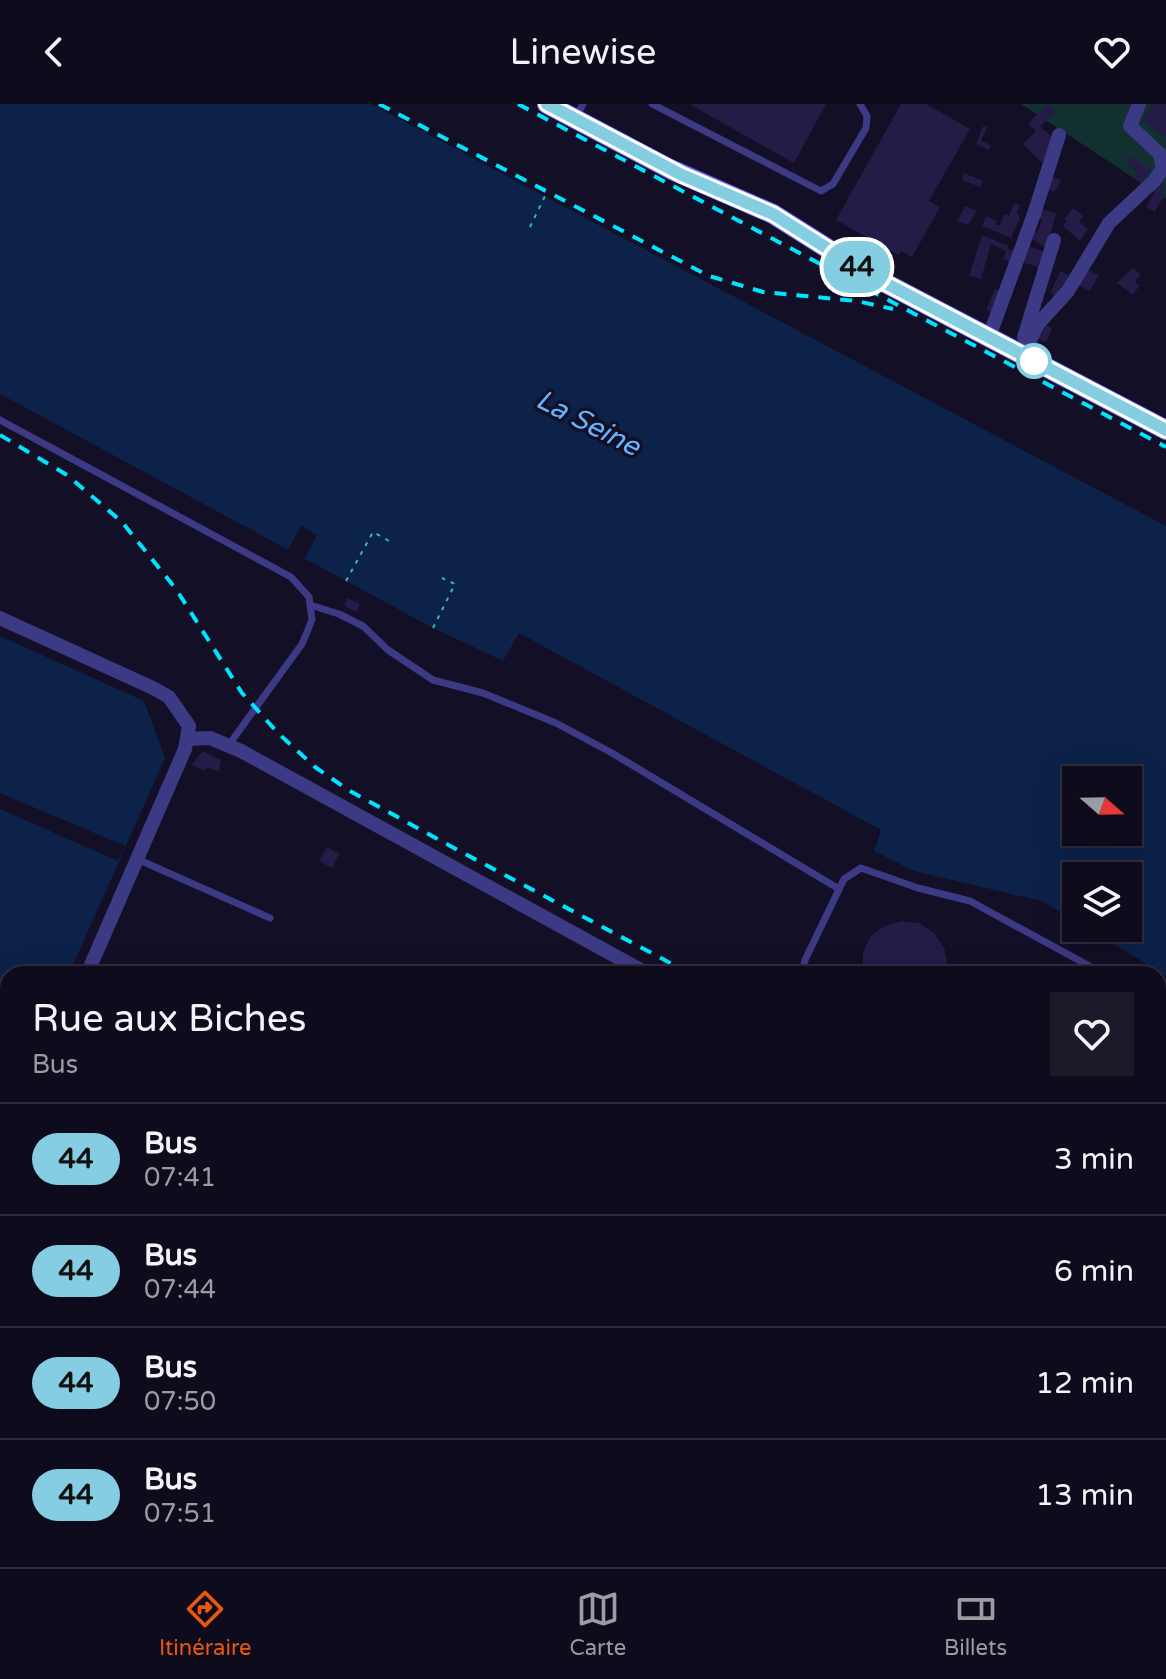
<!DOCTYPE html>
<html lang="fr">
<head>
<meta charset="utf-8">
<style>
	body { margin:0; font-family:"Varela Round",sans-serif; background:#1c1929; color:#f1f3f6; height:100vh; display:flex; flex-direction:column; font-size:30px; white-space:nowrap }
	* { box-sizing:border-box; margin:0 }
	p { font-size:26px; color:#9b9ba3 }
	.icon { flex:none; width:44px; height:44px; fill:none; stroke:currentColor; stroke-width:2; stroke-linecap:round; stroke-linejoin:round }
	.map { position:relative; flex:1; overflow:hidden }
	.panel { position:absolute; left:0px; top:862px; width:1166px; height:602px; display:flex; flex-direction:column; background:#0e0b1c; border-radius:24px 24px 0 0; box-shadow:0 8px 32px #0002,0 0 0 2px #2e2b3b }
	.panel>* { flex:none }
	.badge { padding:0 16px; border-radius:26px; font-size:28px; line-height:52px }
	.needle { width:52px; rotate:110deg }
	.controls { position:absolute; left:1062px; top:662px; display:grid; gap:16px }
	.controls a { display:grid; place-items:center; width:80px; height:80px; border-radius:0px; background:#0e0b1c; box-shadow:0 8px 32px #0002,0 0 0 2px #2e2b3b; font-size:40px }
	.map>.badge { position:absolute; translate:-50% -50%; box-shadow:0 0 0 4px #fff }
	.round { display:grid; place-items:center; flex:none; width:84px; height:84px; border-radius:0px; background:#1c1929 }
	.overview { display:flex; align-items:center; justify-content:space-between; height:136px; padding:0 32px }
	h1 { font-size:38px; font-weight:600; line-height:60px }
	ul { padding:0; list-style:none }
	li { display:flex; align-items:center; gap:24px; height:112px; padding:0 32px; border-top:2px solid #2e2b3b }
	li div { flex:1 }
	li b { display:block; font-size:30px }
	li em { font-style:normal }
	li .badge { min-width:88px; font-weight:700; text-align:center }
	header { display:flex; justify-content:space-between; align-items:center; height:104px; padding:0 32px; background:#0e0b1c; font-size:36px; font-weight:600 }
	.dock { display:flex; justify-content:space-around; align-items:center; height:112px; border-top:2px solid #2e2b3b; background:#0e0b1c; font-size:22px; color:#9b9ba3 }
	.dock a { display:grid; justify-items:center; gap:4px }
	.dock .on { color:#ea580c }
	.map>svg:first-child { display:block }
	.green { fill:#12302f }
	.water { fill:#0c2248; fill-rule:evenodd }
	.pier { fill:#130f26 }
	.building { fill:#241b47 }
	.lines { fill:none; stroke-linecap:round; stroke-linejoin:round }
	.path { stroke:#2fb8b0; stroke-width:2; stroke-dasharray:4 6; stroke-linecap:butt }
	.service { stroke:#3d3a85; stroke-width:7 }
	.minor { stroke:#3d3a85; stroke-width:14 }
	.tertiary { stroke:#3d3a85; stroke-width:18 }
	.secondary { stroke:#6f6bff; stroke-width:20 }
	.rail { stroke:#00e5ff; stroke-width:4; stroke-dasharray:12 10; stroke-linecap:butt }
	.line-casing { stroke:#fff; stroke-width:18 }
	.line { stroke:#85cee2; stroke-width:12 }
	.stop-dot { fill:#fff; stroke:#85cee2; stroke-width:4 }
	.labels { text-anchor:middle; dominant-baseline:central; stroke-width:7; stroke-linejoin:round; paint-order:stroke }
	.water-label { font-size:28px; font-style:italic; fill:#62b6ff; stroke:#130f26 }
</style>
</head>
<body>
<header><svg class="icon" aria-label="back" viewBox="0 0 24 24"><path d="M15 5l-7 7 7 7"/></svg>Linewise<svg class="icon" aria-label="heart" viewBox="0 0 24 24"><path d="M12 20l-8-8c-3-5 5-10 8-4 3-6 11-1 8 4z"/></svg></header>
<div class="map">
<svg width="1166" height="1463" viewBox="0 0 1166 1463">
	<rect width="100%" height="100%" fill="#130f26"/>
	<g class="green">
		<polygon points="1021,0 1166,0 1166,95"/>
		<polygon points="1158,1189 1166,1194 1166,1463 627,1463 620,1456 1158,1456"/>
	</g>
	<g class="water">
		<path d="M0 0H371L1166 422V872L1087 824H1128V772H1076V818L1042 797 914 767 874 747 881 726 519 529 503 557 433 524 0 290ZM1076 676H1128V728H1076Z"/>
		<polygon points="0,532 144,597 165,654 69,870 8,870 8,1009 0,1027"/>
	</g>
	<g class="pier">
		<polygon points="301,422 317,431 304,455 288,446"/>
		<polygon points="0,689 125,742 118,757 0,705"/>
	</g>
	<g class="building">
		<polygon points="689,0 826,0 794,59"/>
		<polygon points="901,0 926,0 970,25 929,97 940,103 912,153 901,147 899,151 836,116"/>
		<polygon points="1047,0 1055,7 1040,23 1055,35 1042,59 1023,40 1036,27 1028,20"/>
		<polygon points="1153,0 1166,0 1166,33 1142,17"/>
		<polygon points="983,22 987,23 981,37 991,41 989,46 976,40"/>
		<polygon points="1131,52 1151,66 1141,79 1134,74 1138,68 1126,60"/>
		<polygon points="964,69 983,77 980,83 962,76"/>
		<polygon points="1050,72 1061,76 1055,88 1047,85"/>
		<polygon points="1160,79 1165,82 1162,89 1165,90 1155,108 1146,103"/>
		<polygon points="1014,99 1020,101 1017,110 1019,111 1019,116 1011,134 982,122 986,112 997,117 996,120 1000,121 1004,110 1009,112"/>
		<polygon points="965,102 977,107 968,121 957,117"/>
		<polygon points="1073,104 1083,112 1079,118 1088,125 1080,137 1063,122 1067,117 1064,115"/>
		<polygon points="1040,105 1056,109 1047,144 1031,135 1031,126 1037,129 1042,115 1035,113"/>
		<polygon points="982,131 1008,142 1007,145 1017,148 1014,159 1003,155 1006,147 991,140 981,175 969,172"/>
		<polygon points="1025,141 1046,148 1041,164 1019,157"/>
		<polygon points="1132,164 1141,170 1135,178 1140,181 1133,191 1117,179"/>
		<polygon points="1086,165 1099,171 1090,187 1078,181"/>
		<polygon points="1060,167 1072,173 1057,194 1051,188"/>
		<polygon points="995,185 1003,188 996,209 986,206"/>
		<polygon points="1045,221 1052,224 1046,239 1039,235"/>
		<polygon points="348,494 360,500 356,508 344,502"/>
		<polygon points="203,647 221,656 219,668 207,663 205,667 191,661"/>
		<polygon points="327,743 340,750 332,764 319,757"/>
		<polygon points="901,817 919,819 934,829 944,843 947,858 946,870 863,870 863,849 870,833 884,822"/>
		<polygon points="995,864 1004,865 1020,870 976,870"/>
		<polygon points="8,1382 8,1456 196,1456 203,1463 147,1463 144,1461 142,1463 0,1463 0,1391"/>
		<polygon points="253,1456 367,1456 374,1463 261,1463"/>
		<polygon points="423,1456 451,1456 444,1463 431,1463"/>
	</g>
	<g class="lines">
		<g class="path">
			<polyline points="530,123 545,92"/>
			<polyline points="346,477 373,428 391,438"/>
			<polyline points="433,524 455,480 442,474"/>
			<polyline points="1158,1219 1166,1223"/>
			<polyline points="1158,1430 1166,1424"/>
		</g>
		<g class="service">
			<polyline points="652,0 821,87 833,80 866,24 867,12 860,0"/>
			<polyline points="576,13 583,0"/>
			<polyline points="0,316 291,473 309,493 312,516 302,540 228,642"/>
			<polyline points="310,501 339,510 363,522 388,546 433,576 483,589 556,619 612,649 839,785"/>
			<polyline points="137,755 270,814"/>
			<polyline points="802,870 805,856 844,775 861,764 918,784 970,797 1104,870"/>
			<polyline points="1158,900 1166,904"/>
			<polyline points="1158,987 1166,972"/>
			<polyline points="1158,1085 1166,1089"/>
			<polyline points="0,1345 8,1343"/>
			<polyline points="226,1456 234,1463"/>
			<polyline points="396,1456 404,1463"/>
			<polyline points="480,1463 485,1456"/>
			<polyline points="577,1463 580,1460 599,1463"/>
		</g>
		<g class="minor">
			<polyline points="989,233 1035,107 1059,31"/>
			<polyline points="1024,233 1054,136"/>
			<polyline points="1023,251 1038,220 1068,187 1109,119 1154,77 1163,64 1160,50 1130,22 1139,0"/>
			<polyline points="0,514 153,584 169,593 189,622 185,645 87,870"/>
			<polyline points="187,635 210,634 241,647 648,870"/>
			<polyline points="0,1065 8,1047"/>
		</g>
		<g class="tertiary">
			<polyline points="1158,1158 1166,1163"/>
			<polyline points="0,1159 8,1154"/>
		</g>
		<polyline class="secondary" points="547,0 670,65 773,110 868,170 1166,326"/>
		<g class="rail">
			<polyline points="379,0 709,172 763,188 857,197 893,205"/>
			<polyline points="518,0 1166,343"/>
			<polyline points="0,331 67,371 122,418 176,485 242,589 278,629 315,663 350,687 454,744 691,870"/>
			<polyline points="1158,1123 1166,1127"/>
			<polyline points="0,1128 8,1125"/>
			<polyline points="0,1178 8,1173"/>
			<polyline points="0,1278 8,1277"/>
		</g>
	</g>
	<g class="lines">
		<defs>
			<polyline id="line" points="547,0 682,71 773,110 868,170 1166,326"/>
		</defs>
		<use href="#line" class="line-casing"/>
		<use href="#line" class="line"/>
	</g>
	<circle class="stop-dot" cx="1034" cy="257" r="16"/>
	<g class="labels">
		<g class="water-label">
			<text transform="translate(588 319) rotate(27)">La Seine</text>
		</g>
	</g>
</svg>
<div class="controls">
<a><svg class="needle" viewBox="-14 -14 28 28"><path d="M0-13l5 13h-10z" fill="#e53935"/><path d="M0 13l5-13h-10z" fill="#9b9ba3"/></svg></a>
<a><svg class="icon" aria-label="layers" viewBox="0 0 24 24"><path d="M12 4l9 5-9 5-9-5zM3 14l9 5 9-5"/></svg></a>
</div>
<b class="badge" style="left:857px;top:163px;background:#85cee2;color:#111">44</b>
<section class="panel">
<div class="overview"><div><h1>Rue aux Biches</h1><p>Bus</p></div><a class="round"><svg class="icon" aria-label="heart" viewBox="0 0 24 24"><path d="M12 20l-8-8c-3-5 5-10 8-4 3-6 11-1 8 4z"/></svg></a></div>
<ul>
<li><span class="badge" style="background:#85cee2;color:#111">44</span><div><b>Bus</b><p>07:41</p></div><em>3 min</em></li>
<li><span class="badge" style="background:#85cee2;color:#111">44</span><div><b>Bus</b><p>07:44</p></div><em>6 min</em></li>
<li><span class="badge" style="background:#85cee2;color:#111">44</span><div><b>Bus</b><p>07:50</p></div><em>12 min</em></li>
<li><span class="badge" style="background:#85cee2;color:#111">44</span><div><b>Bus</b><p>07:51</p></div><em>13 min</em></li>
</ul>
</section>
</div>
<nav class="dock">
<a class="on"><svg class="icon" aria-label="directions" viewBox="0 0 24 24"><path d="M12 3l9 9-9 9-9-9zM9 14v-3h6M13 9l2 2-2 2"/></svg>Itinéraire</a>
<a><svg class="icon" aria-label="map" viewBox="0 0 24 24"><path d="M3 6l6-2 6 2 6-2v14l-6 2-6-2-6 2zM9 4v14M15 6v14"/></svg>Carte</a>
<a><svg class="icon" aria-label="tickets" viewBox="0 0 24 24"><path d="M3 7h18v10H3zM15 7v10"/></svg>Billets</a>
</nav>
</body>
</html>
